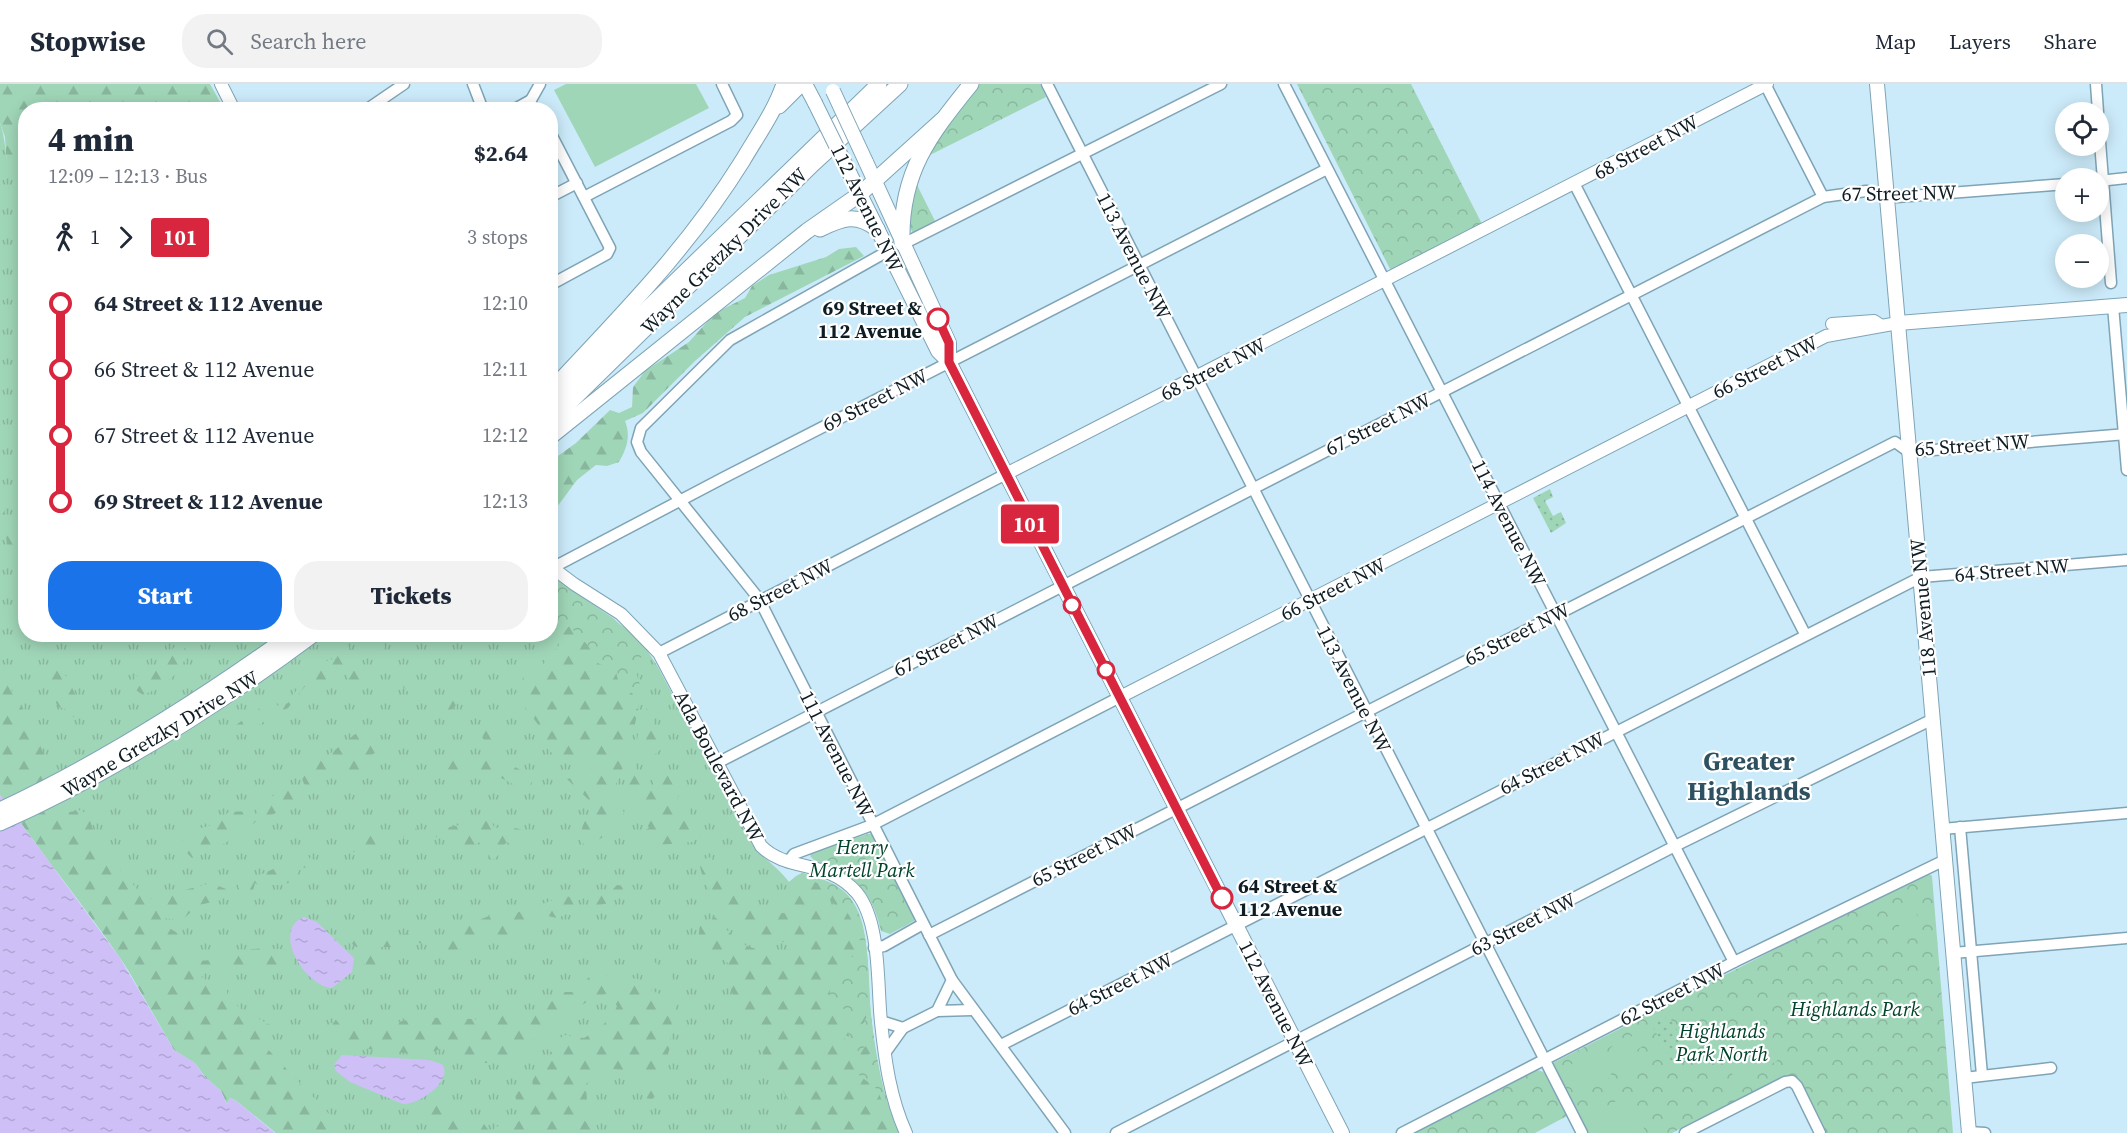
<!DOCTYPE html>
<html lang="en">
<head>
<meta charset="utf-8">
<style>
	body { margin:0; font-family:"Source Serif 4",serif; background:#f2f2f3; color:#1f2937; height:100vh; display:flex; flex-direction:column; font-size:22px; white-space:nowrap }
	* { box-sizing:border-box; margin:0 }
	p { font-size:20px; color:#747a83 }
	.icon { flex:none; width:33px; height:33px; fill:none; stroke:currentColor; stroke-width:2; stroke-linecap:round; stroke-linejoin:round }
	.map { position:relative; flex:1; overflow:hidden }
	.side { position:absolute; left:18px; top:18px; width:540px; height:540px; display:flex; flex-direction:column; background:#fff; border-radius:24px; box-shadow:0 3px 15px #0003 }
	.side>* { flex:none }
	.badge { padding:0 12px; border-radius:4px; font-size:21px; line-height:39px }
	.buttons { position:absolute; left:2055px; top:18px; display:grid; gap:12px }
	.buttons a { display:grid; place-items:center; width:54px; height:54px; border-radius:50%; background:#fff; box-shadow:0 3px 15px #0003; font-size:30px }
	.map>.badge { position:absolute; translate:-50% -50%; box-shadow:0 0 0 3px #fff }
	.legs { display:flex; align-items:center; gap:9px; height:66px; padding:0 30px; font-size:20px }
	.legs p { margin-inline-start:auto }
	.summary { display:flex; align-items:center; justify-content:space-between; height:102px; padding:0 30px }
	h1 { font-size:33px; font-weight:800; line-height:45px }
	.cta { display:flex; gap:12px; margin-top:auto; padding:12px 30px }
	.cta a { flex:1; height:69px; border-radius:24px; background:#1a73e8; color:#fff; font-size:24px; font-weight:800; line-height:69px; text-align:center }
	.cta a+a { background:#f2f2f3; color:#1f2937 }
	ul { padding:0 30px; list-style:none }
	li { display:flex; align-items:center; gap:21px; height:66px; font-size:22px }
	li i { display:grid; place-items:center; width:9px; height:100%; margin:0 8px; background:currentColor }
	li i::after { content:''; width:15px; height:15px; margin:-8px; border:4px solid; border-radius:50%; background:#fff }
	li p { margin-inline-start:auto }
	li:first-child i { background:linear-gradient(#0000 50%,currentColor 0) }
	li:last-child i { background:linear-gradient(currentColor 50%,#0000 0) }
	header { display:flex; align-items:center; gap:36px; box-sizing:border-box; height:84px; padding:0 30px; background:#fff; border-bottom:2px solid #e0e1e3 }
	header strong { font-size:28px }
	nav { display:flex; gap:33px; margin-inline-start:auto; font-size:21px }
	.search { width:420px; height:54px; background:#f2f2f3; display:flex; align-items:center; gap:15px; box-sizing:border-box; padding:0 21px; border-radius:24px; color:#747a83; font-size:22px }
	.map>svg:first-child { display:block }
	.grass { fill:url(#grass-tufts) }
	.forest { fill:url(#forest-firs) }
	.park { fill:url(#park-crowns) }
	.garden { fill:url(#garden-dots) }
	.pitch { fill:#a0d6b8 }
	.water { fill:url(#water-ripples) }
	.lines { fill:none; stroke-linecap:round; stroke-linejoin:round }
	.minor-casing { stroke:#7ea4b6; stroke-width:13 }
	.tertiary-casing { stroke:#7ea4b6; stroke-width:14 }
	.secondary-casing { stroke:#7ea4b6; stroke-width:16 }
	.primary-casing { stroke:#7ea4b6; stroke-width:17 }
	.minor { stroke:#fff; stroke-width:10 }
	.tertiary { stroke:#fff; stroke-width:12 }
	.secondary { stroke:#fff; stroke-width:14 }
	.primary { stroke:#fff; stroke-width:15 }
	.secondary-bridge-casing { stroke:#7ea4b6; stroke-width:16; stroke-linecap:butt }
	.secondary-bridge { stroke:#fff; stroke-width:14 }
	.line-1-casing { stroke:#fff; stroke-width:14 }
	.line-1 { stroke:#d7263d; stroke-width:9 }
	.stop-1-dot { fill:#fff; stroke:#d7263d; stroke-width:3 }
	.labels { text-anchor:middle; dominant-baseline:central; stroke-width:4.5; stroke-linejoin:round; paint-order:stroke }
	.street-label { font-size:20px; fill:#0e1d24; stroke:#fff }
	.stop-label { font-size:20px; font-weight:bold; fill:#0e1d24; stroke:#fff; text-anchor:end }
	.park-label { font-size:20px; font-style:italic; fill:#004229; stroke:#fff }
	.district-label { font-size:26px; font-weight:bold; fill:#2e5161; stroke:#fff }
</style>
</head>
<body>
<header>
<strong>Stopwise</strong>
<div class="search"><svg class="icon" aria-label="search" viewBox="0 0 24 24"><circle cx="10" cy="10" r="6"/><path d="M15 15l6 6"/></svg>Search here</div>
<nav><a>Map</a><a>Layers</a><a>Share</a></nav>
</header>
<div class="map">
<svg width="2127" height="1049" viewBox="0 0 2127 1049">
	<defs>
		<pattern id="grass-tufts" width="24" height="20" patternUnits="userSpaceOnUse" patternTransform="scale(1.5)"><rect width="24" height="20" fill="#a0d6b8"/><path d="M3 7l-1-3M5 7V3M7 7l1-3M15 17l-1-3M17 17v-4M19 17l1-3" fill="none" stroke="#89b79e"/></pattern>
		<pattern id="forest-firs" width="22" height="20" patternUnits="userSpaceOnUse" patternTransform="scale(1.5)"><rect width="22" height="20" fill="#a0d6b8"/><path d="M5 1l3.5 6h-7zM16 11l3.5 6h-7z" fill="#89b79e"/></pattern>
		<pattern id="park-crowns" width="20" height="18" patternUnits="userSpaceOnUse" patternTransform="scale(1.5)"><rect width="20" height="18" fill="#a0d6b8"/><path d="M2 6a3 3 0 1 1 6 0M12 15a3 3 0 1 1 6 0" fill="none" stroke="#89b79e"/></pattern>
		<pattern id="garden-dots" width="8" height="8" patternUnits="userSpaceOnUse" patternTransform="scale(1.5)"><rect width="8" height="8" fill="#a0d6b8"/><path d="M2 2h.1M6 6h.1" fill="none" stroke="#89b79e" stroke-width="1.8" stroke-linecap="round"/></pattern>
		<pattern id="water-ripples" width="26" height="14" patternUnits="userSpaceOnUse" patternTransform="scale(1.5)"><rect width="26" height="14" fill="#cec0f7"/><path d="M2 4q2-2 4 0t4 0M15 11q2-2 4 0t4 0" fill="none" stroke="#b0a5d4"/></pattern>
	</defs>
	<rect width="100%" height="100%" fill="#ccebfa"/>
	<path class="grass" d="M0 39C8 62 3 78 16 100L25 98 26 550H550L551 492 625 544 643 560 658 583 752 760C763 775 778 783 789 798L802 789C824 795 847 803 857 825 869 849 868 893 870 920 874 965 881 1008 899 1049H276L195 979 174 966 140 903 75 809 52 782 0 709Z"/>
	<g class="forest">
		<polygon points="0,0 210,0 224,25 26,26 25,98 16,101 7,85 5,53 0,39"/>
		<path d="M856 163 864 172 745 233 695 277 643 329 625 337C631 352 627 364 619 378L607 382 596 381 577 396 551 431V377L576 359 610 326 619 329 632 323 633 303 645 287 689 258 715 229 745 214 752 202 769 191 826 173 839 165Z"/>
		<polygon points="0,412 6,423 4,429 25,463 25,508 18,505 23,499 19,486 11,484 14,470 7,459 4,440 0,439"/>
		<path d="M569 542 591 564 592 573 615 584 618 596 635 612 637 631 627 674 613 707V716L624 728 622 734 611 738 603 753 589 762 582 759C580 746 582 738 592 730V719L567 695 585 691 590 685 589 674C577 671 564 672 553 669 549 668 546 662 542 659L546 651 515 610 522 603 523 591 541 585 548 572 559 563 558 555Z"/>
		<path d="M344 560 357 569 353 572 356 579 368 587 363 598 355 599 348 594 347 587 320 600 306 601 288 624 274 631 266 630 267 636 251 645 249 643 223 650 267 619 275 618 278 622 288 619C306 595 304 582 337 574L338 564Z"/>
		<path d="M179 561 186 565C187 587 161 604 143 611L133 604 135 595 140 588 150 587 157 579 165 577 173 564Z"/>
		<path d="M57 570 61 572 60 588 67 593 75 610 86 622 77 632 73 633 69 626 58 623C52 612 53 600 47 589L53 571Z"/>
		<path d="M0 587 28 634 69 728 82 726 90 737 100 765 117 774V783L147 816 211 799 226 805 221 816 199 821 182 836 162 834 159 843 166 842 184 853 179 865 196 877 212 876 232 867 264 864 288 866 294 876 292 883C264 881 239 882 211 883L201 893 217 902 226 904 228 913 241 925 270 941 268 950 262 959 347 1049H276L235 1016 230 1014 227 1020 221 1007 205 993 195 979 174 966 121 874 0 711Z"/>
		<polygon points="404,592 428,604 423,617 418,617 399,599"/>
		<polygon points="442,611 459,618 447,631 437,626"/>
		<polygon points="643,620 651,630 661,665 652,673 637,656"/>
		<circle cx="491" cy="651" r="9"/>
		<path d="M368 645 375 646 384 660C378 670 365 674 357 676L363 684 361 689 347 695 333 682 321 701 313 705 304 700 300 689C307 680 310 673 322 676L358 648Z"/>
		<polygon points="462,671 476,671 513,682 531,691 532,701 529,703 515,701 495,691 473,691 437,683 443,677"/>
		<path d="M631 672 635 683 645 695 648 706 653 707V698L656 691 673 692 679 708 677 718 682 722 681 729 687 724 702 751 692 758 659 761 648 768 641 748 649 744C635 714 619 706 631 672Z"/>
		<path d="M286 702H291L301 713C295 722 267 733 257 737 252 740 247 746 242 749 226 759 210 768 192 774L179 761 190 747 209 742 229 728 250 727 256 730 262 717 275 711Z"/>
		<path d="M485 737H490L495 744C509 744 521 741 532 753L531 759 525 765H518L507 758 500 765 501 769 490 778 488 773 496 764 492 758 486 762 478 758C467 772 451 755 440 753 433 752 427 756 421 759L405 752 376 763 332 773 335 764 349 761C361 749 375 752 391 750L398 744 412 743 424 748 460 741H482Z"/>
		<path d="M311 773 315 780 311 783 300 784C294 806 274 800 258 801L255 799 253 807 245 814 238 803 242 792H258L293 776 306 778Z"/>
		<path d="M712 773 758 825 773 831 788 828 789 798 796 792C832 798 850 825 860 857 856 864 853 872 848 879 838 894 826 901 833 921 843 926 854 929 865 926L868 930 864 939 852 946 848 944 849 954 845 952 849 961 858 967 866 962 873 968 869 972 868 1000 878 1006 899 1049H805L729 903 725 890 728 879 715 869 697 864 700 840 715 833C723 841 732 853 741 859 794 888 879 829 814 808L811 812 824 829 820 844C807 854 788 861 771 857 745 852 697 804 700 776Z"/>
		<polygon points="617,801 633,803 635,809 627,812 624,809 605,820 588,823 589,816 610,808"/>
		<path d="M565 812 571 813 576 819 571 828 557 834 548 832 547 825C540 838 528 839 520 851L486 855 467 853 464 857 466 861C456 872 446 869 433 868L435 862 444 855 442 852C447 846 455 845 460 838H474L489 832 496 824H502L511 830 516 829Z"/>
		<polygon points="423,845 431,846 423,860 409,856 398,863 356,863 351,859 356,851 393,853"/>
		<polygon points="397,867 402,869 402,873 381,882 362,880 363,872"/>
		<path d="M597 885 616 898 636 894 652 907 673 915 676 924 672 934 670 963 657 1011 652 1015 645 1014 638 992C611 983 609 980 586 1000L587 1017 599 1049H451L430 1030 428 1020 437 1008H441L465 1037 471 1038 478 1032 490 1048 502 1039 508 1042 522 1032 515 1012 519 1007H533L532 990 555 970 545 964 565 951 584 954C596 947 612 936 617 922L607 910 597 912 570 928 547 947 532 956 525 972C502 982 491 976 470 982 464 972 456 970 449 962L435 967 404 969 368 965 359 958 339 960 329 948V940L337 937 348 952 352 939C366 938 372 947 384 948 394 927 472 935 493 937L503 930 539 926 554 916 556 908H576L581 897H585Z"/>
	</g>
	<g class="park">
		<path d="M978 0H1040L1046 13 926 73 915 97 936 139 914 150C882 113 955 29 978 0Z"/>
		<polygon points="1297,0 1411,0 1482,140 1391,187"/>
		<polygon points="551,492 613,534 645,563 636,588 641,604 637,631 633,609 622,608 617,587 595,578 591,564 569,542 558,555 559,563 548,557 546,551 550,550"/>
		<path d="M868 750H872L914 833V837L890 850 881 847C871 803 853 793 814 776L810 772 812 768Z"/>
		<polygon points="1926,788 1932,792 1953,1049 1826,1049 1797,994 1788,991 1672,1049 1588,1049 1553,979"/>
		<path d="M802 789C820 794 839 799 850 814 871 842 868 897 871 932 874 961 880 990 886 1019L881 1015 878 1006 854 987 862 974 873 968 866 962 858 967 844 960 845 951 849 953 848 943 852 945 864 939 868 930 865 927 853 928 828 920 831 900 848 879 860 857C850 825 832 798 796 792Z"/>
		<polygon points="1537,986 1544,988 1567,1032 1535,1049 1412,1049"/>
	</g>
	<g class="garden">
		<polygon points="1550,405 1553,413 1545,417 1553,432 1561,428 1566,439 1551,449 1533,414"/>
		<polygon points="1669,932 1690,970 1672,979 1652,941"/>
	</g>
	<g class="pitch">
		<polygon points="566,0 696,0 709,24 595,83 554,6"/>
		<polygon points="155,551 169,551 161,573 153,577 148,566"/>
		<polygon points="381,557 385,562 383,569 371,573 362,571 365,565"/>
		<polygon points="1916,823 1919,852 1900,854 1898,824"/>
		<polygon points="649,871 662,887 672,891 673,898 664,900 654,893 643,877 645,872"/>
		<path d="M1759 927 1780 968 1777 977 1737 999C1717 967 1730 946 1759 927Z"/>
		<polygon points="1636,950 1642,963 1616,976 1610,964"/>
		<polygon points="1599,966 1612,992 1597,1000 1583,974"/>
		<polygon points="1644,966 1650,977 1624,990 1618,979"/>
		<polygon points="1580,976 1593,1002 1577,1010 1564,984"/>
		<polygon points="1628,1011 1646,1049 1598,1049 1589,1031"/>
	</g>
	<g class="water">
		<polygon points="0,711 120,874 174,966 195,979 204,992 221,1007 227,1020 230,1014 235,1016 275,1049 0,1049"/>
		<path d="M304 833 317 838 354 874 352 888 332 904C304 902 271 846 304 833Z"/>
		<path d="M342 971 428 976 442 980C454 997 418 1021 403 1020L350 998 336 987 334 981Z"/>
	</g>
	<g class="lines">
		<defs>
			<g id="minor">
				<polyline points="473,0 483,26"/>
				<polyline points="1047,0 1582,1049"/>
				<polyline points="1284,0 1734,878"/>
				<polyline points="1765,0 1823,113"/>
				<polyline points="2096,0 2098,28"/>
				<polyline points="531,16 540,0"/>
				<polyline points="366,26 404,0"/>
				<polyline points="513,26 531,16"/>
				<polyline points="2098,32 2111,199"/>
				<polyline points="550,48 610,164 607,170 550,201"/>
				<polyline points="2099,97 2127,94"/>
				<polyline points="1575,101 1805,550"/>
				<polyline points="550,113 577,99"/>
				<polyline points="584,113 731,37 737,31 722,0"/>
				<polyline points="903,160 1221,0"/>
				<polyline points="888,167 730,256 641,344 637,358 641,368 759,515 952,896 1065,1049"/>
				<polyline points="2113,222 2127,386"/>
				<polyline points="552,484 725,393 1327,85"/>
				<polyline points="659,569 1006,390"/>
				<polyline points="717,679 1823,113 1866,107 1897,113 2066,100"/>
				<polyline points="1960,743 1982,991"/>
				<polyline points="1942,745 2127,729"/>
				<polyline points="788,778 794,770 872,741 1120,613"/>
				<polyline points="929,851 1895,358 1909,368 2127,350"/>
				<polyline points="874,864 884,862 923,840"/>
				<polyline points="1953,869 2127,854"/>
				<polyline points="952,896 937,927 972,926"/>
				<polyline points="881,937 903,944 885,969"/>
				<polyline points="903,944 937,927"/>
				<polyline points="1001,961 1921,493 2127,476"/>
				<polyline points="1964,994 2051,984"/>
				<polyline points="1969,1048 1985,1049"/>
				<polyline points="1116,1049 1675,762 1933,635"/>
				<polyline points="1402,1049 1734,878 1945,776"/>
				<polyline points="1685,1049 1785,998 1792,997 1797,1002 1820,1049"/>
			</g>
			<g id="tertiary">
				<polyline points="221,0 234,26"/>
				<polyline points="1832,240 1874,237 1880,241"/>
				<polyline points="1006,390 1767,0"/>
				<path d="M550 482 574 500 621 530 659 569 761 762C788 789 826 774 857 809 881 839 877 901 881 938 885 976 890 1014 906 1049"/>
				<polyline points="1120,613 1826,252 1898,239"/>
			</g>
			<g id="secondary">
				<polyline points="805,0 815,19"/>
				<polyline points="1877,0 1969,1049"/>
				<polyline points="866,78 949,259 949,278"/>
				<polyline points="850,90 938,267 949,278 1342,1049"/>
				<polyline points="1898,239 2127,221"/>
			</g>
			<g id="primary">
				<polyline points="779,22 801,0"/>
				<path d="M820 145C843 134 856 129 877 145"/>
				<path d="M902 159C900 89 929 52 971 0"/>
				<path d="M557 300C626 226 689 163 743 76 757 52 775 27 784 0"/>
				<polyline points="550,319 879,0"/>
				<polyline points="550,338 813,80 900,0"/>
				<polyline points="550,353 807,147 860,110 942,36"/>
				<path d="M0 726C103 678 199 617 292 550"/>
				<path d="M0 739C112 689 216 623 314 550"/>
			</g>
		</defs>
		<use href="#minor" class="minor-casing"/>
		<use href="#tertiary" class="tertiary-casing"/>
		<use href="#secondary" class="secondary-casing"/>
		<use href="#primary" class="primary-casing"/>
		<use href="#minor" class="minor"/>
		<use href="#tertiary" class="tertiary"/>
		<use href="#secondary" class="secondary"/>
		<use href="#primary" class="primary"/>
		<defs>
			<g id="secondary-bridge">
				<polyline points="833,7 866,78"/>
				<polyline points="815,19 850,90"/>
			</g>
		</defs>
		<use href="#secondary-bridge" class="secondary-bridge-casing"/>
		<use href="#secondary-bridge" class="secondary-bridge"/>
	</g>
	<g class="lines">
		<defs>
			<polyline id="line-1" points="938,235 949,259 949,278 1222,814"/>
		</defs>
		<use href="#line-1" class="line-1-casing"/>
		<use href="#line-1" class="line-1"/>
	</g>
	<g class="stop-1-dot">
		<circle cx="938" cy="235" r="10"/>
		<circle cx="1072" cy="521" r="8"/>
		<circle cx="1106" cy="586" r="8"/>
		<circle cx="1222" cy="814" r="10"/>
	</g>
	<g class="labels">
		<g class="street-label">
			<text transform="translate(1646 63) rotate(-28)">68 Street NW</text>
			<text transform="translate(1899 109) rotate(-1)">67 Street NW</text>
			<text transform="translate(867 124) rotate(64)">112 Avenue NW</text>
			<text transform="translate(724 167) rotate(-45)">Wayne Gretzky Drive NW</text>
			<text transform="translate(1134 172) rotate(63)">113 Avenue NW</text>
			<text transform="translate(1765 283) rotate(-27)">66 Street NW</text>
			<text transform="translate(1213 285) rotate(-27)">68 Street NW</text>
			<text transform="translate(875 316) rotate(-27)">69 Street NW</text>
			<text transform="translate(1378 340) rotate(-27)">67 Street NW</text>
			<text transform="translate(1972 361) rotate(-4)">65 Street NW</text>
			<text transform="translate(1509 439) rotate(63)">114 Avenue NW</text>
			<text transform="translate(2012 486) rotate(-5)">64 Street NW</text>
			<text transform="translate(1333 505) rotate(-27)">66 Street NW</text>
			<text transform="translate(780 506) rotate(-27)">68 Street NW</text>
			<text transform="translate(1923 524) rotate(-95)">118 Avenue NW</text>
			<text transform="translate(1517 550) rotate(-27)">65 Street NW</text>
			<text transform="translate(946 561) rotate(-27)">67 Street NW</text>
			<text transform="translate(1354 605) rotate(63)">113 Avenue NW</text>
			<text transform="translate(160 650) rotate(-31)">Wayne Gretzky Drive NW</text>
			<text transform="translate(837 670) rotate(63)">111 Avenue NW</text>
			<text transform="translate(1552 679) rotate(-27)">64 Street NW</text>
			<text transform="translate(719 682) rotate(62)">Ada Boulevard NW</text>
			<text transform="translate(1084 771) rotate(-27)">65 Street NW</text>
			<text transform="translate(1523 840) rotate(-27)">63 Street NW</text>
			<text transform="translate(1120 900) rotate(-27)">64 Street NW</text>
			<text transform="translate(1672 910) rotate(-27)">62 Street NW</text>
			<text transform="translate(1276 920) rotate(63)">112 Avenue NW</text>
		</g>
		<g class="stop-label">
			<text x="922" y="224">69 Street &amp;<tspan x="922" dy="23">112 Avenue</tspan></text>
			<text x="1238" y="802" text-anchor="start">64 Street &amp;<tspan x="1238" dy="23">112 Avenue</tspan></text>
		</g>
		<g class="park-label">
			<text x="862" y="763">Henry<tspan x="862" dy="23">Martell Park</tspan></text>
			<text x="1855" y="925">Highlands Park</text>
			<text x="1722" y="947">Highlands<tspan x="1722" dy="23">Park North</tspan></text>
		</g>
		<g class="district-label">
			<text x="1749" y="677">Greater<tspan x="1749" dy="30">Highlands</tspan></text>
		</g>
	</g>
</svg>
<div class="buttons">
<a><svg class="icon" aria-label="locate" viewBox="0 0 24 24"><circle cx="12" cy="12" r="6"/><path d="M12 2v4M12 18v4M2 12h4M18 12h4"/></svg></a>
<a>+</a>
<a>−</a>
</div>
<b class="badge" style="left:1030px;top:440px;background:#d7263d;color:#fff">101</b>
<section class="side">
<div class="summary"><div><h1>4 min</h1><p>12:09 – 12:13 · Bus</p></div><b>$2.64</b></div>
<div class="legs"><svg class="icon" aria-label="walk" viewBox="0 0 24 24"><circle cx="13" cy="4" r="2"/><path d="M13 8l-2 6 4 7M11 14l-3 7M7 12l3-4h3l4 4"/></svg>1<svg class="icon" aria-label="forward" viewBox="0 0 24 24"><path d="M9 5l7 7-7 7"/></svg><b class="badge" style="background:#d7263d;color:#fff">101</b><p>3 stops</p></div>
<ul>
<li><i style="color:#d7263d"></i><b>64 Street &amp; 112 Avenue</b><p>12:10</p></li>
<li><i style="color:#d7263d"></i><span>66 Street &amp; 112 Avenue</span><p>12:11</p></li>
<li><i style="color:#d7263d"></i><span>67 Street &amp; 112 Avenue</span><p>12:12</p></li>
<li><i style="color:#d7263d"></i><b>69 Street &amp; 112 Avenue</b><p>12:13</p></li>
</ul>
<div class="cta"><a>Start</a><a>Tickets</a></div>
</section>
</div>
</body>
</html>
